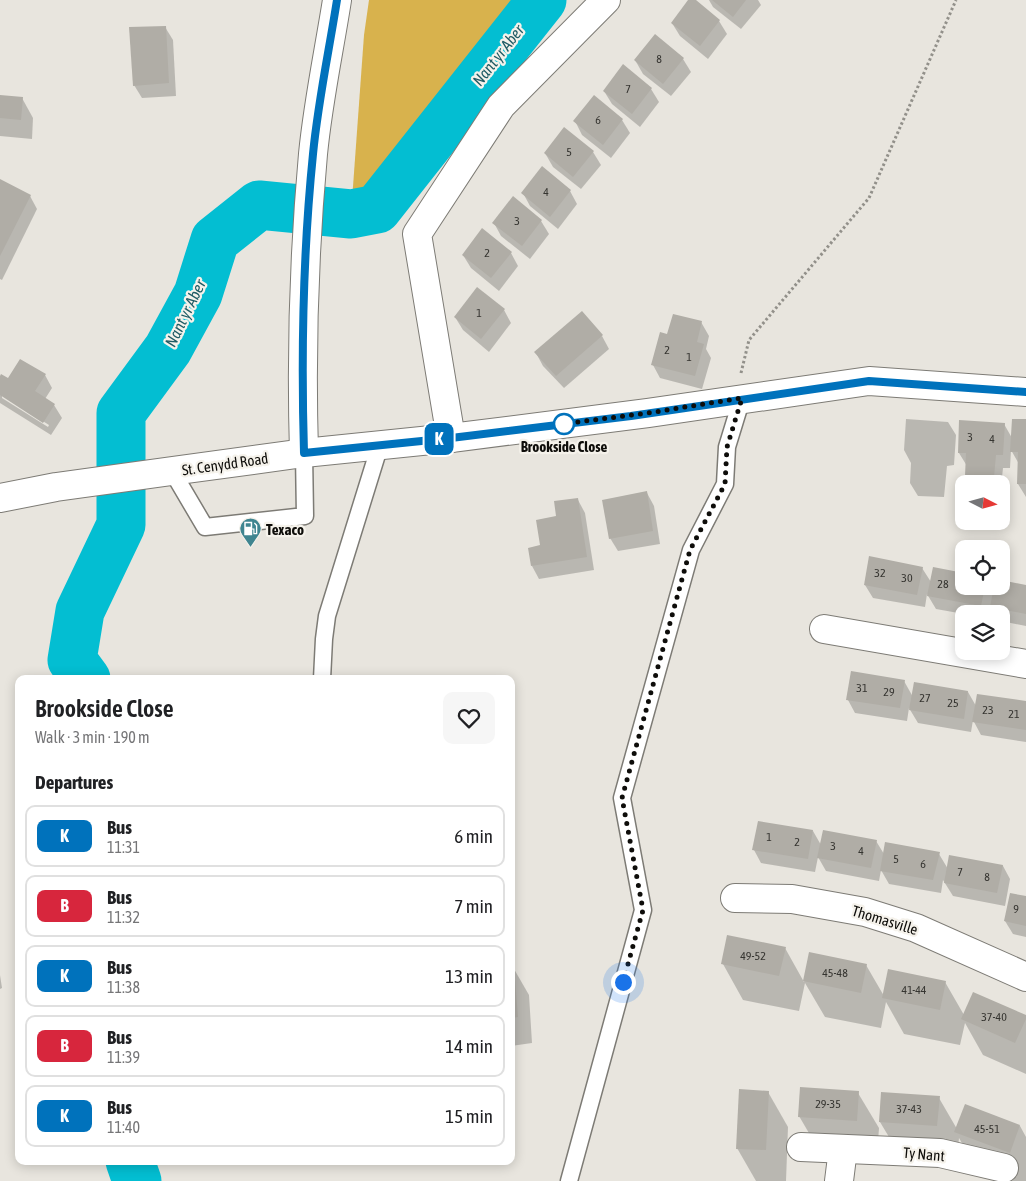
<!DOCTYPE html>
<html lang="en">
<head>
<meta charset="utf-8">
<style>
	body { margin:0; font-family:"Asap Condensed",sans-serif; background:#f6f6f6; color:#202124; height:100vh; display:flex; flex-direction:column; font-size:19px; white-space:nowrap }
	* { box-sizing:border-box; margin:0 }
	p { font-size:16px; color:#757577 }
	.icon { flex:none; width:28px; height:28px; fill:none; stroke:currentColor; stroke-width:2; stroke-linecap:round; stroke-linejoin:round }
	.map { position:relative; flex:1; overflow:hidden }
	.side { position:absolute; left:15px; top:675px; width:500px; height:490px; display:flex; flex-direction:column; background:#fff; border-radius:10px; box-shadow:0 2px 12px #0003 }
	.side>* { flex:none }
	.badge { padding:0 10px; border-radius:8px; font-size:18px; line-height:32px }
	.needle { width:32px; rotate:96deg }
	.controls { position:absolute; left:955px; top:475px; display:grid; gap:10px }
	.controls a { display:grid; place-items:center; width:55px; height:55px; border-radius:10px; background:#fff; box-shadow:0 2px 12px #0003; font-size:25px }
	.you { position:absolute; width:25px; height:25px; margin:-12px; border:4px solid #fff; border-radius:50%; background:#1a73e8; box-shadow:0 0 0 8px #1a73e833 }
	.map>.badge { position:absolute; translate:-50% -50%; box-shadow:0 0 0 2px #fff }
	h2 { padding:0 20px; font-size:19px; line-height:45px }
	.round { display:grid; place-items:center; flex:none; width:52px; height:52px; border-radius:10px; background:#f6f6f6 }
	.summary { display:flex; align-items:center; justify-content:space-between; height:85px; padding:0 20px }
	h1 { font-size:24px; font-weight:600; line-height:38px }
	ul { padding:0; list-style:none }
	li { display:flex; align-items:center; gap:15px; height:62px; margin:0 10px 8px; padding:0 10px; border:2px solid #e0e0e0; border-radius:10px }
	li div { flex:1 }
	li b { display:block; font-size:19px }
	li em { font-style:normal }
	li .badge { min-width:55px; font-weight:700; text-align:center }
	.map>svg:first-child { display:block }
	.forest { fill:#d8b24d }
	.shadow { fill:#0003; fill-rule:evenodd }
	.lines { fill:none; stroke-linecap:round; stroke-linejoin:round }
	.river { stroke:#03bed2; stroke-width:49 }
	.building { fill:#b0ada6 }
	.lane-casing { stroke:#7d7b75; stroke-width:19 }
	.street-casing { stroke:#7d7b75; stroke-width:30 }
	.secondary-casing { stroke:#7d7b75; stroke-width:30 }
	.path { stroke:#92908a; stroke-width:3; stroke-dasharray:2.5 2.5; stroke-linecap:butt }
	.lane { stroke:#fff; stroke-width:16 }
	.street { stroke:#fff; stroke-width:28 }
	.secondary { stroke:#fff; stroke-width:28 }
	.line-casing { stroke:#fff; stroke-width:11 }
	.line { stroke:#0072bc; stroke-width:8 }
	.walk { stroke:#0e0d0a; stroke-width:5; stroke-dasharray:0 9 }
	.stop-dot { fill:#fff; stroke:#0072bc; stroke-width:2.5 }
	.labels { text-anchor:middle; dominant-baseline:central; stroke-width:4.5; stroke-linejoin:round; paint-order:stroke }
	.number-label { font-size:12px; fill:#363531 }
	.stop-label { font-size:15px; font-weight:bold; fill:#0e0d0a; stroke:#f5f2eb }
	.street-label { font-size:15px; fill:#0e0d0a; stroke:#f5f2eb }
	.poi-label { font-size:15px; font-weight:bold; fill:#0e0d0a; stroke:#f5f2eb; text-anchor:start }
	.water-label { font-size:16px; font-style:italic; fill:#205c65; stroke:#f5f2eb }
</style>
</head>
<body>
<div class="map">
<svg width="1026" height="1181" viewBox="0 0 1026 1181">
	<rect width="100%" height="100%" fill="#e8e5de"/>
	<polygon class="forest" points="369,0 542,0 377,209 351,214 364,35"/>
	<g class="shadow">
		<polygon points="690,0 694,0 719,21 727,34 708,59 680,36 672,23"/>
		<polygon points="709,0 758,0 761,5 741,29 713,7"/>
		<polygon points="165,27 173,40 176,96 142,98 134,85"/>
		<polygon points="683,59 691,72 671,96 643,74 635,60"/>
		<polygon points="624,66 651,89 659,102 640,127 612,104 604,91"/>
		<polygon points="0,97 22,98 33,118 32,139 0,136"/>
		<polygon points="622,120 630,133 611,158 582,135 575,121"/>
		<polygon points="593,152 601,165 581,189 553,167 545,153"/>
		<polygon points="0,180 30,196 37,209 2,280 0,279"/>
		<polygon points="570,191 577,204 558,229 530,206 523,193"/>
		<polygon points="514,198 541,221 549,234 530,259 501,236 494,223"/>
		<polygon points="511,253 518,266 499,291 471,268 463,255"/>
		<polygon points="504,310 511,323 489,352 463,330 455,317"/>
		<polygon points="701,322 709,336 706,349 711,358 702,389 660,378 653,365 668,336"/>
		<polygon points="602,336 609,349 564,388 543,366 536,353"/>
		<path d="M45 375 52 388 45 399 54 405 62 418 51 435 0 403V378L8 380ZM2 395 49 425 48 427 2 398Z"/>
		<polygon points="906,419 948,422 956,435 954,465 947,466 944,497 918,496 910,483 911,463 904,450"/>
		<polygon points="1026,421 1026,497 1018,484 1019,464 1011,450 1010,468 1003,468 1001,487 1001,484 971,484 966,476 967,466 959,453 1004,424 1012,438"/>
		<polygon points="647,493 654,506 660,544 618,551 610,538"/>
		<polygon points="578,500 585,513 594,570 539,579 532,566 541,546 558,517"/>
		<polygon points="922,568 931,582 964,586 990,586 994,593 1026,586 1026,626 1001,621 1001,614 995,614 991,606 989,614 964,614 936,609 927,594 925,607 873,598 865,585"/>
		<polygon points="904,681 913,697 968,692 976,706 1026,703 1026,742 981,735 973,720 971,732 918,723 909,708 907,721 855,713 848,700"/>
		<polygon points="813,831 821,845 876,841 884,854 939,854 948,869 1003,866 1010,879 1005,906 953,896 943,880 941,893 889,884 881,870 879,881 826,871 818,857 815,872 761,863 754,850"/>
		<polygon points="1026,898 1026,937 1013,934 1005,921"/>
		<polygon points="785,948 804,982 810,953 866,965 884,996 945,982 964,1015 1026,1017 1026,1074 983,1055 965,1023 960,1045 904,1034 886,1002 881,1028 825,1017 805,983 799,1011 743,1000 723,964"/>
		<polygon points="514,969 529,995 532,1043 511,1046 511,970"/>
		<polygon points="0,975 2,988 0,989"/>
		<polygon points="768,1092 788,1127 786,1181 756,1181 737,1148"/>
		<polygon points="858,1093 879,1128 877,1156 820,1152 799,1116"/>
		<polygon points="939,1098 957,1129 1020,1126 1026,1137 1026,1181 1013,1181 976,1168 959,1138 957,1161 901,1157 880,1122"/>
	</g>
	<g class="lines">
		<g class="river">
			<polyline points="86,679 72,660 80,611 121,525 121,413 168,349 198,294 215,240 259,205 351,214 377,209 542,0"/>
			<polyline points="130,1161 137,1181"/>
		</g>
	</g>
	<g class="building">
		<polygon points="688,0 696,0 720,20 700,46 671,23"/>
		<polygon points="712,0 746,0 733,17"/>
		<polygon points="166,26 169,83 133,86 129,27"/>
		<polygon points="655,34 684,58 663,84 634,60"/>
		<polygon points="623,64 652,88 632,114 603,91"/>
		<polygon points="0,95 23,97 21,120 0,118"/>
		<polygon points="594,95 623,119 603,145 573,121"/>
		<polygon points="564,127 594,151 573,177 544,153"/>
		<polygon points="542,166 571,190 550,217 521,193"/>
		<polygon points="0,179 31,195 0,256"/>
		<polygon points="513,196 542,220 522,246 492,223"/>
		<polygon points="482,228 512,252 491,278 462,255"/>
		<polygon points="477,287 505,309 481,339 454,317"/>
		<polygon points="582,311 603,335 556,376 534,352"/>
		<polygon points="673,314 702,321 697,342 704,344 695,376 651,365 660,332 667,334"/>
		<polygon points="20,359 46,374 35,391 55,404 43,423 0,395 0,376 1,374 8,378"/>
		<polygon points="1012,419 1026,419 1026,484 1017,484 1018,452 1010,452"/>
		<polygon points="959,420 1005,423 1003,455 996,455 994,477 965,476 966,453 958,453"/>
		<polygon points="647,491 653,531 609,539 602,500"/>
		<polygon points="578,498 587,557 531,566 528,548 540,545 536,520 556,516 554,501"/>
		<polygon points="869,556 923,567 917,595 864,585"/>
		<polygon points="933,567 964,573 964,586 985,586 981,606 927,596"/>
		<polygon points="1001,580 1026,585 1026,614 990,607 994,586 1001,586"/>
		<polygon points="851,671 905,680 900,708 846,700"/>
		<polygon points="914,682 968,691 964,719 909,710"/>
		<polygon points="977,694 1026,701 1026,730 972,722"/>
		<polygon points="758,821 813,830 808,859 752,850"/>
		<polygon points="823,830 877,840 871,868 817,858"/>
		<polygon points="885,842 940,852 933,880 880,871"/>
		<polygon points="949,855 1003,865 997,893 944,883"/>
		<polygon points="1010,893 1026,896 1026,926 1004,921"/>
		<polygon points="727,935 786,947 779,976 721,964"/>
		<polygon points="809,952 867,964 861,993 803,981"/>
		<polygon points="511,968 514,968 518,1017 511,1018"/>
		<polygon points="888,969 946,981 940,1010 882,998"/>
		<polygon points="973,992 1026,1015 1026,1019 1015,1043 961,1019"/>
		<polygon points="800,1087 859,1091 857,1121 798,1117"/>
		<polygon points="739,1089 769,1091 766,1150 736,1149"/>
		<polygon points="881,1092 940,1096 937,1126 879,1122"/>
		<polygon points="965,1104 1020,1125 1010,1153 954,1132"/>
	</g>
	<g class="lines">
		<defs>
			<g id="lane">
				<polyline points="172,471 205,527 305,516 304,453"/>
				<polyline points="322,679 324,639 327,616 380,445"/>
				<polyline points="569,1181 643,910 622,798 691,550 725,484 727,447 742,398"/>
			</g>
			<g id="street">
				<polyline points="451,438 417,234 501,106 606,0"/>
				<path d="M304 453C301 353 304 253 313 154 318 102 329 51 337 0"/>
				<polyline points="824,629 1026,664"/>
				<polyline points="735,898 792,899 865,912 916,928 1026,977"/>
				<polyline points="801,1147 940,1153 1004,1168"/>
				<polyline points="839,1181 843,1149"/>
			</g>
			<polyline id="secondary" points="0,498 56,487 172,471 304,453 451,438 648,413 869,381 1026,392"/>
		</defs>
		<use href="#lane" class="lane-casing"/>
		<use href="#street" class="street-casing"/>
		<use href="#secondary" class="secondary-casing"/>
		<polyline class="path" points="741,373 749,340 869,198 956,0"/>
		<use href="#lane" class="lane"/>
		<use href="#street" class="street"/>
		<use href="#secondary" class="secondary"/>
	</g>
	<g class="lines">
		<defs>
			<path id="line" d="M337 0C329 51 318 102 313 154 303 253 301 353 304 453L451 438 631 416 869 381 1026 392"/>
		</defs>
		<use href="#line" class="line-casing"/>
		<use href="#line" class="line"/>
		<polyline class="walk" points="564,424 562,424 648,413 742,398 727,447 725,484 690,550 622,798 643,910 623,982"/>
	</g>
	<defs>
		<symbol id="fuel-pin" viewBox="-11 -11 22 30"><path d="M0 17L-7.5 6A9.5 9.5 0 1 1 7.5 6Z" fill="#3f8590" stroke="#f5f2eb"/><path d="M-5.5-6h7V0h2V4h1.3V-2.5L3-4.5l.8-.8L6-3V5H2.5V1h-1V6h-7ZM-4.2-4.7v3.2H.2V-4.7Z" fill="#fff"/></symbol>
	</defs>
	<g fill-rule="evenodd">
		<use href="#fuel-pin" x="238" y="516" width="25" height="34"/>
	</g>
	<circle class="stop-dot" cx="564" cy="424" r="10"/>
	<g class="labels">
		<g class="number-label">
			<text x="659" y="59">8</text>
			<text x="628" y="89">7</text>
			<text x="598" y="120">6</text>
			<text x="569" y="152">5</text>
			<text x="546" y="192">4</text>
			<text x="517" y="221">3</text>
			<text x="487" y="253">2</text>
			<text x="479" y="313">1</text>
			<text x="667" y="350">2</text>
			<text x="689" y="357">1</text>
			<text x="970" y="437">3</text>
			<text x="992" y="439">4</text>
			<text x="880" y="573">32</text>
			<text x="907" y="578">30</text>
			<text x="943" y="584">28</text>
			<text x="862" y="688">31</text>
			<text x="889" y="692">29</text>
			<text x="925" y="698">27</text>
			<text x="953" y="703">25</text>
			<text x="988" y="710">23</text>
			<text x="1014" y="714">21</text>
			<text x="769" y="837">1</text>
			<text x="797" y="842">2</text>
			<text x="833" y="846">3</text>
			<text x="861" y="851">4</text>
			<text x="896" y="859">5</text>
			<text x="923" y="864">6</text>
			<text x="960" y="872">7</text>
			<text x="987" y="877">8</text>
			<text x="1016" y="909">9</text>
			<text x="753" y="956">49-52</text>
			<text x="835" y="973">45-48</text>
			<text x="914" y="990">41-44</text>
			<text x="994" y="1017">37-40</text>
			<text x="828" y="1104">29-35</text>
			<text x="909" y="1109">37-43</text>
			<text x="987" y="1129">45-51</text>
		</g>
		<g class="stop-label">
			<text x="564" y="446">Brookside Close</text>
		</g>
		<g class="street-label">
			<text transform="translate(225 464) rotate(-8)">St. Cenydd Road</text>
			<text transform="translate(885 920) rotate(17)">Thomasville</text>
			<text transform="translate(924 1154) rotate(5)">Ty Nant</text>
		</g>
		<g class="poi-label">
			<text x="266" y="529">Texaco</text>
		</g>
		<g class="water-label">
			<text transform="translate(498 55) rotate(-52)">Nant yr Aber</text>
			<text transform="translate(185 313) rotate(-64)">Nant yr Aber</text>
		</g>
	</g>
</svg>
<div class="controls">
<a><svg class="needle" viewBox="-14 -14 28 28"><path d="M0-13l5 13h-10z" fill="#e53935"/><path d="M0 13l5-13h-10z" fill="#757577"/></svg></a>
<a><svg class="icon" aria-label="locate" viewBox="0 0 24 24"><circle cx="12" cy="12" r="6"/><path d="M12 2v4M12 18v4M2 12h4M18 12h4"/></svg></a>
<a><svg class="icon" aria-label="layers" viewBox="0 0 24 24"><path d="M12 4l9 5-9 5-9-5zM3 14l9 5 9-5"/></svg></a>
</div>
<div class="you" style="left:623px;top:982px"></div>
<b class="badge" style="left:439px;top:439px;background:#0072bc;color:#fff">K</b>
<section class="side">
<div class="summary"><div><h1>Brookside Close</h1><p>Walk · 3 min · 190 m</p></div><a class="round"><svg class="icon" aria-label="heart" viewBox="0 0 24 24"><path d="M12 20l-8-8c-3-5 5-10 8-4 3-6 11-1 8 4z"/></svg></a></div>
<h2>Departures</h2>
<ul>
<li><span class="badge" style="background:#0072bc;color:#fff">K</span><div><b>Bus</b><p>11:31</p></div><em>6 min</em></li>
<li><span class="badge" style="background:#d7263d;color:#fff">B</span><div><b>Bus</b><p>11:32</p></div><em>7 min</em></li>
<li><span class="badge" style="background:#0072bc;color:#fff">K</span><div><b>Bus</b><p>11:38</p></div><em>13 min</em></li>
<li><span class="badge" style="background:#d7263d;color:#fff">B</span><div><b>Bus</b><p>11:39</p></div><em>14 min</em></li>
<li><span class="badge" style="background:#0072bc;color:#fff">K</span><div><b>Bus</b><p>11:40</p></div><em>15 min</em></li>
</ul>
</section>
</div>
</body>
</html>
